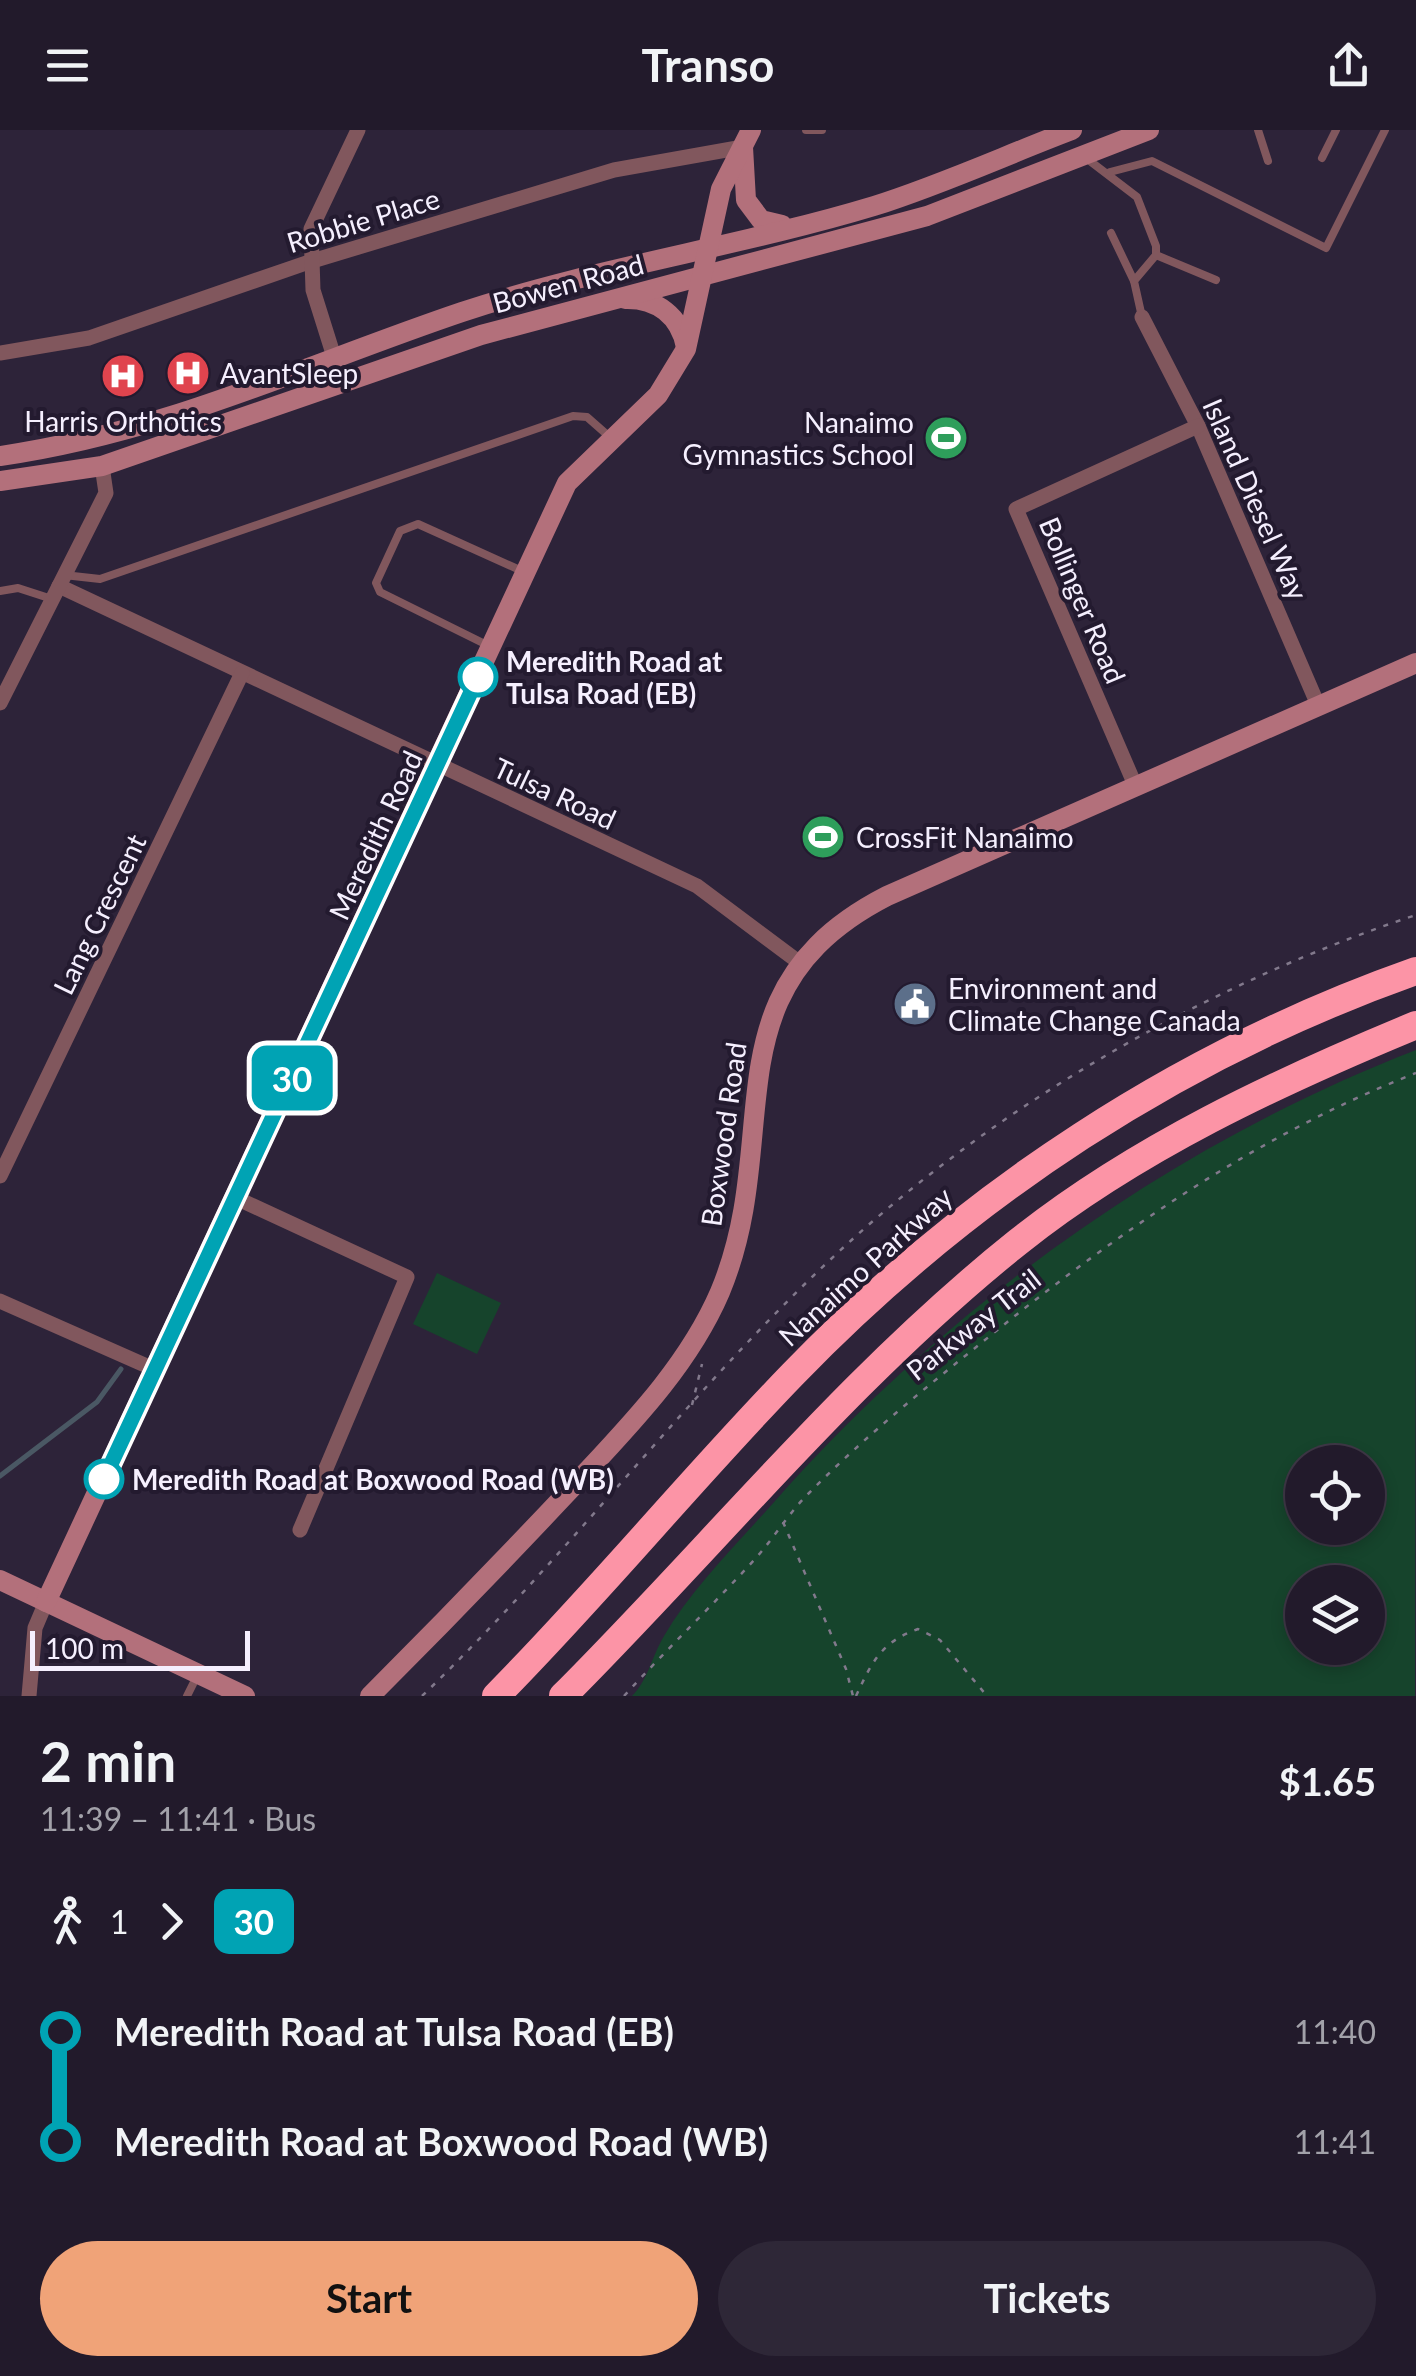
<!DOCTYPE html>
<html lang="en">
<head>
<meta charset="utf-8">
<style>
	body { margin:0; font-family:Lato,sans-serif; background:#2e2737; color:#f1f3f6; height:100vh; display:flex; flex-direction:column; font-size:38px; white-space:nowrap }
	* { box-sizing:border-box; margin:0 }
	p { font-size:32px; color:#a2a1a9 }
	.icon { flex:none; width:55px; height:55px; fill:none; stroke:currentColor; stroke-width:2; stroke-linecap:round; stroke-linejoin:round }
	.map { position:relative; height:1566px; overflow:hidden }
	.sheet { display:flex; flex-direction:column; background:#221a2b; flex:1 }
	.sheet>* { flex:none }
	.badge { padding:0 20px; border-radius:15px; font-size:35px; line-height:65px }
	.buttons { position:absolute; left:1285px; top:1315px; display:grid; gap:20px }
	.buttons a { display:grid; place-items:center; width:100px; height:100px; border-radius:50%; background:#221a2b; box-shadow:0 5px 15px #0003,0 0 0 2px #3f3847; font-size:50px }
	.scale { position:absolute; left:30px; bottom:25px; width:220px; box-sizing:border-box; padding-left:10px; border:5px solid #f5effe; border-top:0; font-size:28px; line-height:35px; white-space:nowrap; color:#f5effe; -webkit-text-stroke:8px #231a2f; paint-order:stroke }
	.map>.badge { position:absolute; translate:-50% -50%; box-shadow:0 0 0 5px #fff }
	.legs { display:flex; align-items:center; gap:15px; height:110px; padding:0 40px; font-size:32px }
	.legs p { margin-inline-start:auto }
	.overview { display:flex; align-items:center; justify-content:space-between; height:170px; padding:0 40px }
	h1 { font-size:55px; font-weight:700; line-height:75px }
	.primary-button { display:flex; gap:20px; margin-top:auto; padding:20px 40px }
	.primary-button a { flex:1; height:115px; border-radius:60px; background:#f0a378; color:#111; font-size:40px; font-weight:700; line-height:115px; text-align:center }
	.primary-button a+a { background:#2e2737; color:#f1f3f6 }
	ul { padding:0 40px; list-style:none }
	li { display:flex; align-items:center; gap:35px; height:110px; font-size:38px }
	li i { display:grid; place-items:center; width:15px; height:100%; margin:0 12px; background:currentColor }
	li i::after { content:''; width:25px; height:25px; margin:-12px; border:8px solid; border-radius:50%; background:#221a2b }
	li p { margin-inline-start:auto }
	li:first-child i { background:linear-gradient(#0000 50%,currentColor 0) }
	li:last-child i { background:linear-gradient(currentColor 50%,#0000 0) }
	header { display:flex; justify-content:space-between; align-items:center; height:130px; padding:0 40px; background:#221a2b; font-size:45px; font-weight:700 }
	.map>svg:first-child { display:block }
	.green { fill:#16442c; fill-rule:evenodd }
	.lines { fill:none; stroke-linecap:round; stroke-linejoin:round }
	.stream { stroke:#4a5864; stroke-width:5 }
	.path { stroke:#82798c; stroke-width:2.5; stroke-dasharray:5 8; stroke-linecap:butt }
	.lane { stroke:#81575d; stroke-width:8 }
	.street { stroke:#81575d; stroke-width:15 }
	.secondary { stroke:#b3707b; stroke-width:20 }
	.highway { stroke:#fc94a6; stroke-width:28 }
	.line-1-casing { stroke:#fff; stroke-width:22 }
	.line-1 { stroke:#00a3b4; stroke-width:15 }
	.stop-1-dot { fill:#fff; stroke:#00a3b4; stroke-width:5 }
	.labels { text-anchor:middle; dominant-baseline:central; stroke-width:8; stroke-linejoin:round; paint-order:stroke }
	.street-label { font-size:28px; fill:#f5effe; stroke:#231a2f }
	.poi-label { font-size:28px; fill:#f5effe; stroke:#231a2f; text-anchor:start }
	.stop-label { font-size:28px; font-weight:bold; fill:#f5effe; stroke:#231a2f; text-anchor:start }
</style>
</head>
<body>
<header><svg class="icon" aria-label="menu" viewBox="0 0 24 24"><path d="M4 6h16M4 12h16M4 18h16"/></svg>Transo<svg class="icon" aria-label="share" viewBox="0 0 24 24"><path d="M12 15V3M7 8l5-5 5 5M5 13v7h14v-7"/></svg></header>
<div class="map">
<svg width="1416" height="1566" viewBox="0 0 1416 1566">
	<rect width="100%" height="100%" fill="#2d2339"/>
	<g class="green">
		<path d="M1416 920 1415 1566H632C648 1550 652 1526 664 1506 692 1458 738 1413 775 1371 949 1175 1171 1015 1416 920ZM1302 1332H1368V1398H1302ZM1368 1452V1518H1302V1452Z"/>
		<polygon points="437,1143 501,1173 477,1224 413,1194"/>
	</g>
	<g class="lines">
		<polyline class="stream" points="0,1346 97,1272 121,1239"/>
		<g class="path">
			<polyline points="692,1275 702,1234"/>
			<polyline points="783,1392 846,1539 853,1566"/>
			<path d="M422 1566C577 1418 704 1240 865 1098 1021 961 1219 850 1416 785"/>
			<path d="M624 1566C667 1519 713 1475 755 1429 774 1408 788 1384 808 1364 874 1297 948 1240 1021 1181 1144 1085 1270 1000 1416 943"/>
			<path d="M856 1566C872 1532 881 1512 918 1499L940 1510 987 1566"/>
		</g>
		<g class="lane">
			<polyline points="806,0 822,0"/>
			<polyline points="1258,0 1268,31"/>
			<polyline points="1086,28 1137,67 1156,116 1156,125 1134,151 1142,187"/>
			<polyline points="1322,28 1336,0"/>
			<polyline points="1110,42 1152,31 1326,118 1385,0"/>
			<polyline points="1111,103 1134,151"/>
			<polyline points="1156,125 1216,150"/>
			<polyline points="64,445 100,449 573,286 587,287 612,309"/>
			<polyline points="0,461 18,458 52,469"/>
			<polyline points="487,515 380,462 376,453 400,401 418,394 522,441"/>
			<polyline points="187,1566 196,1548"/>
		</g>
		<g class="street">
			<polyline points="1142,187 1198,296 1318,575"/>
			<polyline points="0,223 89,208 309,132 614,40 743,17"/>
			<polyline points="335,230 313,160 311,99 358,0"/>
			<polyline points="59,456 697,756 800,833"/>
			<polyline points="0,573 106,363 102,336"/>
			<polyline points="1135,655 1016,379 1198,296"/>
			<polyline points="0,1046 242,543"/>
			<polyline points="236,1068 407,1147 300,1400"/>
			<polyline points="0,1171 156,1240"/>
			<polyline points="29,1566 35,1498 46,1472"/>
		</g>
		<g class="secondary">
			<polyline points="743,17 746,70 761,90 782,95"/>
			<path d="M625 169C657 168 680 186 686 217"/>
			<path d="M0 326C167 302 305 235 462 182 597 137 738 117 874 76 941 55 1006 25 1072 0"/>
			<polyline points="0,351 102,336 481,205 927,86 1149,0"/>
			<polyline points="0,1450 245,1566"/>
			<polyline points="46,1472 567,353 658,265 686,219 721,59 751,0"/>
			<path d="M370 1566C436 1500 501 1433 565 1365 622 1303 686 1241 720 1162 786 1004 704 860 887 766L1416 533"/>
		</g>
		<g class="highway">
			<path d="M496 1566C599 1462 692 1348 793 1244 967 1064 1180 924 1416 841"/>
			<path d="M563 1566C715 1414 850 1246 1018 1112 1136 1018 1278 952 1416 895"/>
		</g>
	</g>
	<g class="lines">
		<defs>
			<polyline id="line-1" points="104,1349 478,547"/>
		</defs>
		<use href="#line-1" class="line-1-casing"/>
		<use href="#line-1" class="line-1"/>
	</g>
	<defs>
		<symbol id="hospital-disc" viewBox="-11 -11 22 22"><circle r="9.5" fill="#e0444e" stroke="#231a2f"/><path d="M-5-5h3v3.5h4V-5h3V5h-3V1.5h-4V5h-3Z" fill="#fff"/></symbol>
		<symbol id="stadium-disc" viewBox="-11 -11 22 22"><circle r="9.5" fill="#2e9e5b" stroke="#231a2f"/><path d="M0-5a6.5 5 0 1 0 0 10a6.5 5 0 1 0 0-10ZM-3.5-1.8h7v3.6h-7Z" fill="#fff"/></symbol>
		<symbol id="civic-disc" viewBox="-11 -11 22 22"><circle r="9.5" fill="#5c6f8a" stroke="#231a2f"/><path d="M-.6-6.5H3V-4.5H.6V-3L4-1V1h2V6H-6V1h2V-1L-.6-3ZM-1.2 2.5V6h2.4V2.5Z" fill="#fff"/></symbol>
	</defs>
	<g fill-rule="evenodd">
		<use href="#hospital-disc" x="163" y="218" width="50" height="50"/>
		<use href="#hospital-disc" x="98" y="221" width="50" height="50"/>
		<use href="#stadium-disc" x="921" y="283" width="50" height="50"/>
		<use href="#stadium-disc" x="798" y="682" width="50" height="50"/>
		<use href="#civic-disc" x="890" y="849" width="50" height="50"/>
	</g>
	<g class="stop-1-dot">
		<circle cx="478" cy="547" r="18"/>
		<circle cx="104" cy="1349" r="18"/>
	</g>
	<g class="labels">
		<g class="street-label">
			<text transform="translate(363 90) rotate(-17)">Robbie Place</text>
			<text transform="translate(568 153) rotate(-15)">Bowen Road</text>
			<text transform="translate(1256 369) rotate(66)">Island Diesel Way</text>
			<text transform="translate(1083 470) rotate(67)">Bollinger Road</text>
			<text transform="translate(555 663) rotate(25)">Tulsa Road</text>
			<text transform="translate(375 705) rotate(-65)">Meredith Road</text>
			<text transform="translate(99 784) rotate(-64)">Lang Crescent</text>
			<text transform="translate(723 1004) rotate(-82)">Boxwood Road</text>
			<text transform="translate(865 1136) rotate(-42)">Nanaimo Parkway</text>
			<text transform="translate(973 1194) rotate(-38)">Parkway Trail</text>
		</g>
		<g class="poi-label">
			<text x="220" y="243">AvantSleep</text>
			<text x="123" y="291" text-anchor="middle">Harris Orthotics</text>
			<text x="914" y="292" text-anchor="end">Nanaimo<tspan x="914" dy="32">Gymnastics School</tspan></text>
			<text x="856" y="707">CrossFit Nanaimo</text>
			<text x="948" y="858">Environment and<tspan x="948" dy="32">Climate Change Canada</tspan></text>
		</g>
		<g class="stop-label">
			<text x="506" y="531">Meredith Road at<tspan x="506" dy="32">Tulsa Road (EB)</tspan></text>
			<text x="132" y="1349">Meredith Road at Boxwood Road (WB)</text>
		</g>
	</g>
</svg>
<div class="buttons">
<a><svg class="icon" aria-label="locate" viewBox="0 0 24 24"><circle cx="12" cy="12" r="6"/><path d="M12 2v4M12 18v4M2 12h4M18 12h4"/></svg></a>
<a><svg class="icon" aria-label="layers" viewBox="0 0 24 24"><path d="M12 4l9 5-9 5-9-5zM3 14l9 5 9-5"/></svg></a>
</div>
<div class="scale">100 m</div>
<b class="badge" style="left:292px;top:948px;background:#00a3b4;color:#fff">30</b>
</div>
<section class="sheet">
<div class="overview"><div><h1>2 min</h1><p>11:39 – 11:41 · Bus</p></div><b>$1.65</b></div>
<div class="legs"><svg class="icon" aria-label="walk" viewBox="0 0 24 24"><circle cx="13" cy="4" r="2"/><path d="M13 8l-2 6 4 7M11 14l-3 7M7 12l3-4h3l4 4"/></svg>1<svg class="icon" aria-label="forward" viewBox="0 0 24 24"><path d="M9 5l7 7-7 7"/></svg><b class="badge" style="background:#00a3b4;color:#fff">30</b></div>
<ul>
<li><i style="color:#00a3b4"></i><b>Meredith Road at Tulsa Road (EB)</b><p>11:40</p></li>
<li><i style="color:#00a3b4"></i><b>Meredith Road at Boxwood Road (WB)</b><p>11:41</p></li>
</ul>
<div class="primary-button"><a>Start</a><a>Tickets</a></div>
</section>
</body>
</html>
